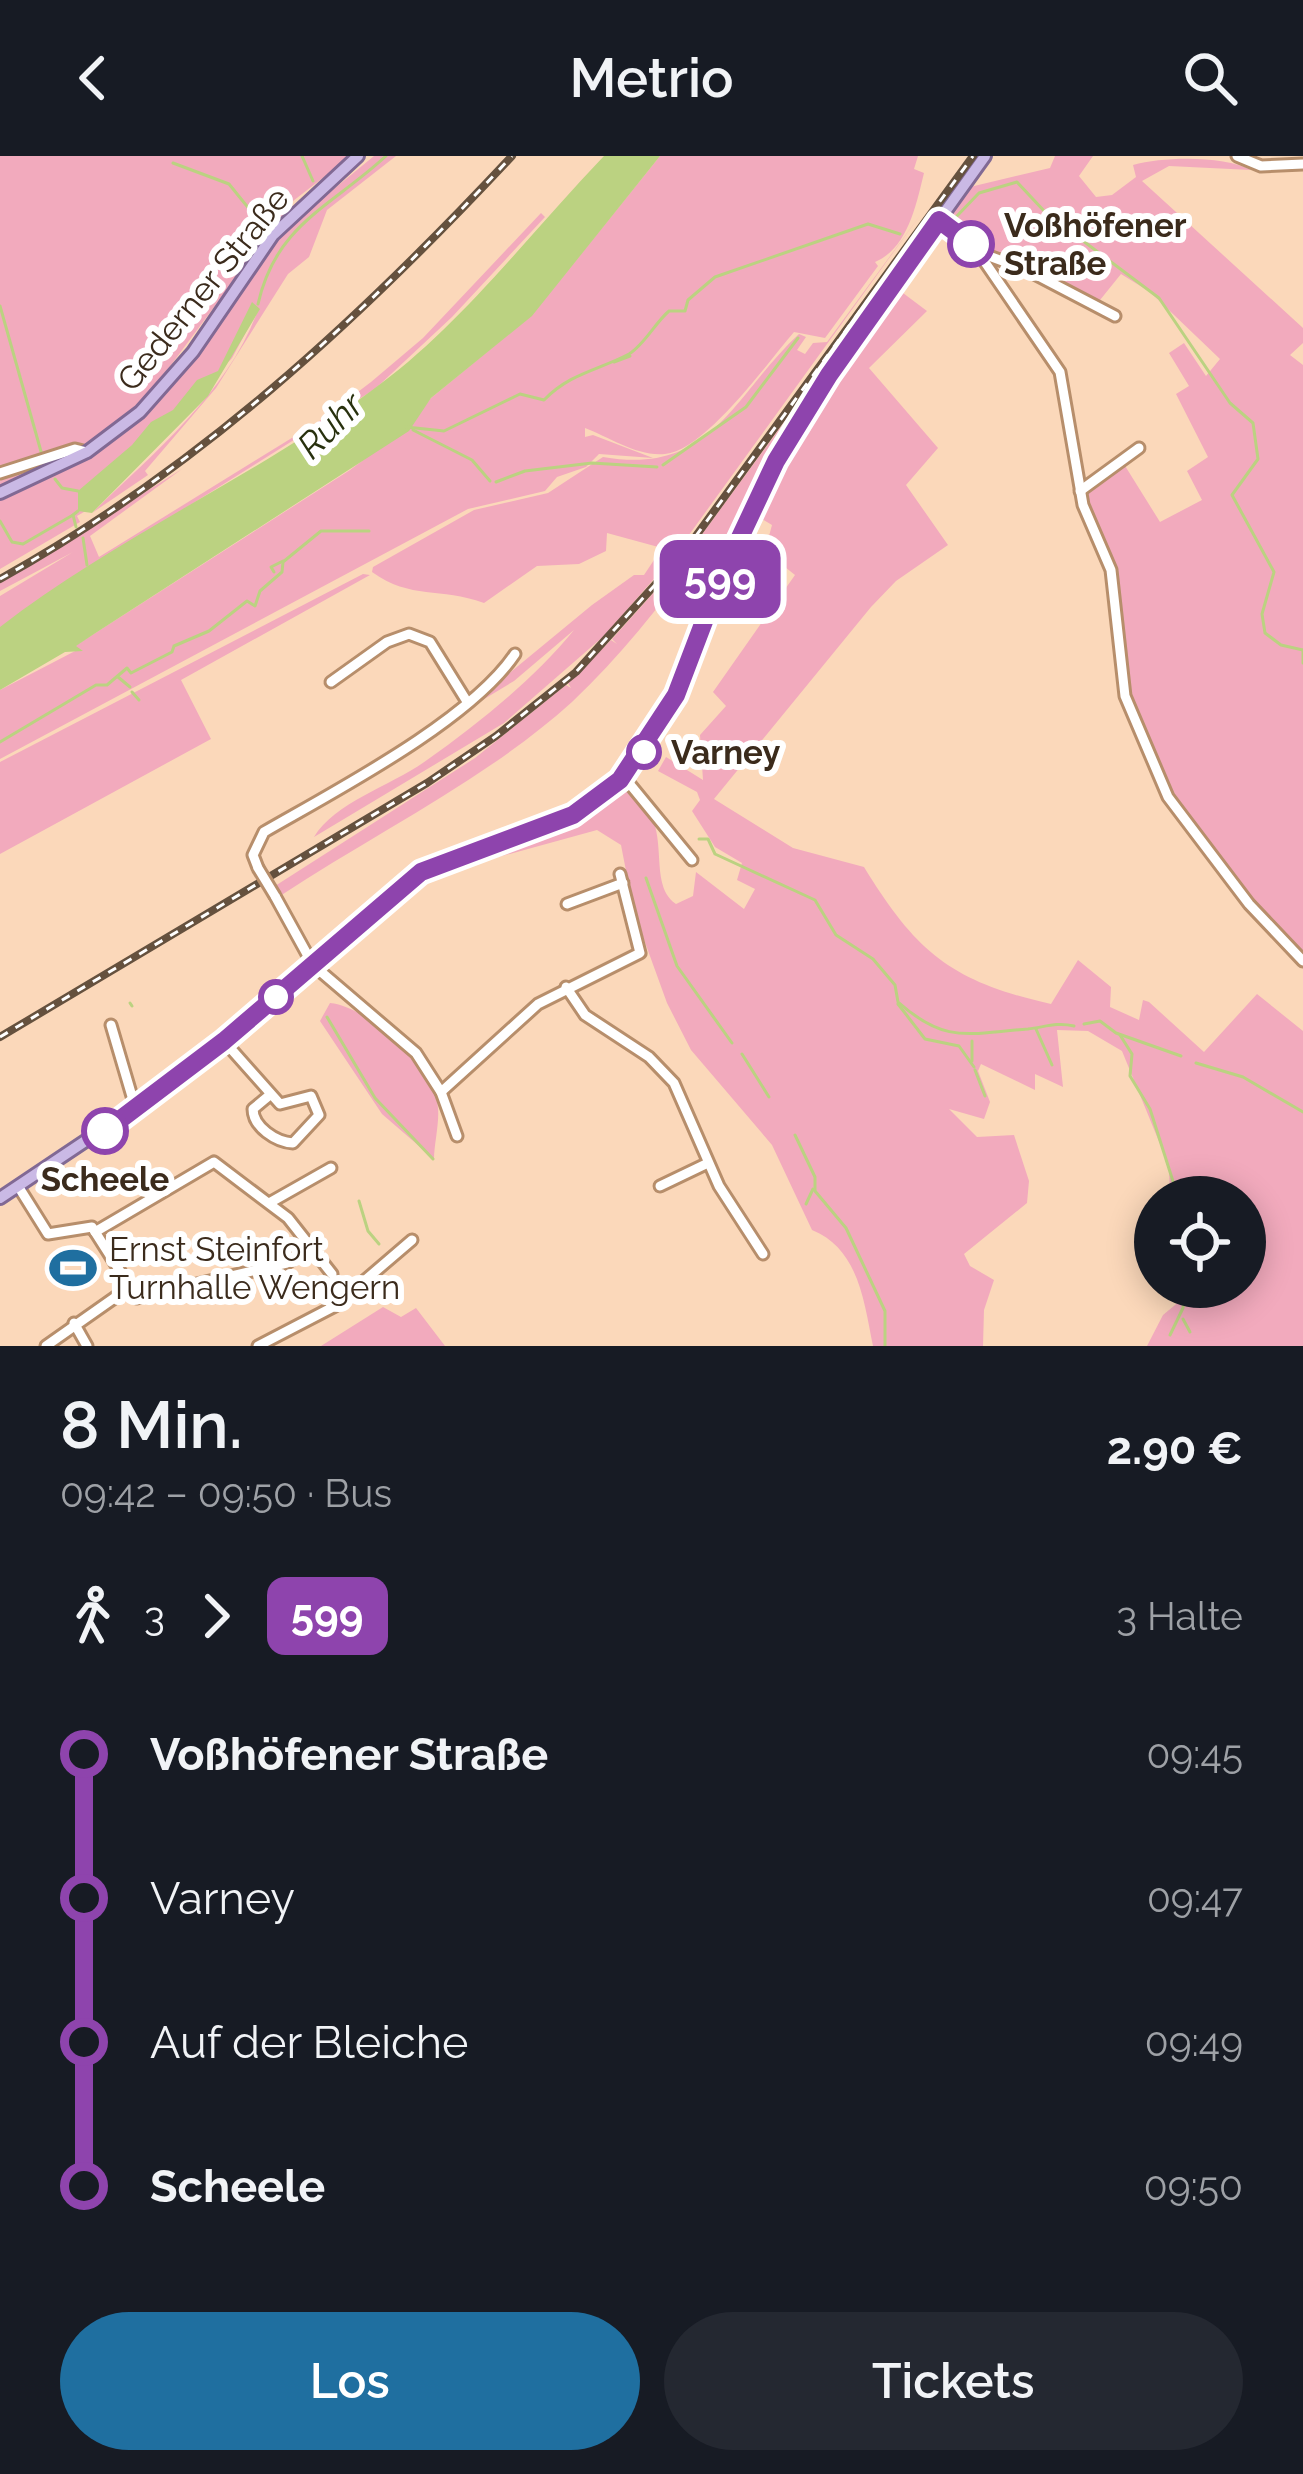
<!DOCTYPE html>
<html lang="de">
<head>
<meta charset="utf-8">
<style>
	body { margin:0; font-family:Raleway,sans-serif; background:#242831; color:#f1f3f6; height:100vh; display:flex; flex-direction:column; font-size:45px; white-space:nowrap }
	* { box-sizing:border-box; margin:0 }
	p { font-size:39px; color:#9ea1a6 }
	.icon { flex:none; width:66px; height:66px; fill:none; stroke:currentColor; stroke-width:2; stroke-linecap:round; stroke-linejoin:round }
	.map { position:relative; height:1190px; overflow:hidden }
	.sheet { display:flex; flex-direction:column; background:#171b24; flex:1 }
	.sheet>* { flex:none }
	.badge { padding:0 24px; border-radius:18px; font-size:42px; line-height:78px }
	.controls { position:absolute; left:1134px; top:1020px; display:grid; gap:24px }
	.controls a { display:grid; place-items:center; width:132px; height:132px; border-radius:50%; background:#171b24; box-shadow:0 6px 30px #0003; font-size:60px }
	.map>.badge { position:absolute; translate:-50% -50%; box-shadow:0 0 0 6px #fff }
	.legs { display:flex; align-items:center; gap:18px; height:132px; padding:0 60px; font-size:39px }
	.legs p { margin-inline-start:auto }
	.headline { display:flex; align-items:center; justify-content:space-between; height:204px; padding:0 60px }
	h1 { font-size:66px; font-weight:600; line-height:90px }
	.primary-button { display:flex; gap:24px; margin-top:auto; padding:24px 60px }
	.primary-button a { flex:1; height:138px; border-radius:72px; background:#1f6fa0; color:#fff; font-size:48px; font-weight:600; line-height:138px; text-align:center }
	.primary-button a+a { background:#242831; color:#f1f3f6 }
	ul { padding:0 60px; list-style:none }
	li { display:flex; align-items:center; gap:42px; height:144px; font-size:45px }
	li i { display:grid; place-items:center; width:18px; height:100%; margin:0 15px; background:currentColor }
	li i::after { content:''; width:30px; height:30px; margin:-15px; border:9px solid; border-radius:50%; background:#171b24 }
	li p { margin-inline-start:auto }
	li:first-child i { background:linear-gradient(#0000 50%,currentColor 0) }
	li:last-child i { background:linear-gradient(currentColor 50%,#0000 0) }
	header { display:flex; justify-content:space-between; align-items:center; height:156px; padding:0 60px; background:#171b24; font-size:54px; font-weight:600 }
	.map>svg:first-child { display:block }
	.green { fill:#f2aabd }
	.water { fill:#bbd281 }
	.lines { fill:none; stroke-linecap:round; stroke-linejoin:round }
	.stream { stroke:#bbd281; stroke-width:3 }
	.minor-casing { stroke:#b78e6b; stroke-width:15 }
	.major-casing { stroke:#816994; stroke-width:16 }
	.minor { stroke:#fff; stroke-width:9 }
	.major { stroke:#cab9e5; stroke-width:10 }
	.rail-casing { stroke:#65513e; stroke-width:8 }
	.rail { stroke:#fff; stroke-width:3; stroke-dasharray:9; stroke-linecap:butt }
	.minor-bridge-casing { stroke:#b78e6b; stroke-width:15; stroke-linecap:butt }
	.minor-bridge { stroke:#fff; stroke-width:9 }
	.line-1-casing { stroke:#fff; stroke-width:27 }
	.line-1 { stroke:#8e44ad; stroke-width:18 }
	.stop-1-dot { fill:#fff; stroke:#8e44ad; stroke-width:6 }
	.labels { text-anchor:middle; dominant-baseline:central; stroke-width:12; stroke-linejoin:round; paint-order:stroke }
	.stop-label { font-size:33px; font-weight:bold; fill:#3b2b1c; stroke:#fff; text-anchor:start }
	.street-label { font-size:33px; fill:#3b2b1c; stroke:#fff }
	.poi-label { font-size:33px; fill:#3b2b1c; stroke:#fff; text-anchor:start }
	.water-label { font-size:36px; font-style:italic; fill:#28310e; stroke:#fff }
</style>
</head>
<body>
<header><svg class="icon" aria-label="back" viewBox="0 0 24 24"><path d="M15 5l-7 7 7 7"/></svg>Metrio<svg class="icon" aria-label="search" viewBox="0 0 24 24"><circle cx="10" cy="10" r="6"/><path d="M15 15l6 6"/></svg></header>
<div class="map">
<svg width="1303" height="1190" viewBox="0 0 1303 1190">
	<rect width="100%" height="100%" fill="#fbd8ba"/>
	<g class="green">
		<polygon points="0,0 351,0 293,45 139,252 57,308 0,330"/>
		<path d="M374 0H396L327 54 309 101 288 118 216 232 145 315 148 319 92 357C154 297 229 235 258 154L232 202 101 346 77 360 80 366 0 413V340L91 298 144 256 199 193 284 74Z"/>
		<path d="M660 0H918L914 13 924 17C916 49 908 92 875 106L878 110 825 182 794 176C768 206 705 295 665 298 638 301 609 281 585 272V281L593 279 653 302 599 298 586 311 557 321 545 335 468 353 0 603V534L79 493 75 490 350 314 410 269 431 242 532 159Z"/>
		<path d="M1055 0H1093L1079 20 1096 41 1112 39 1136 21 1133 9C1166 0 1225 0 1251 14L1169 10 1142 25 1303 172V187L1290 199 1303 209V801L1275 776 1175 649 1129 542 1114 422 1084 340 1122 305 1160 366 1202 344 1187 315 1208 301 1176 238 1189 230 1169 197 1184 187 1206 220 1220 203 1150 136 1121 118 1096 149 979 91 948 63 970 31 1050 12Z"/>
		<polygon points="541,57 545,61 452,161 375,233 93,410 0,482 0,440 73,396 0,435 0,427 182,313 90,380 99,401 321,264 371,226 423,182"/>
		<path d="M921 58 673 401 605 479 504 567 314 681C335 646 393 629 427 604 479 567 534 523 574 474L514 525 461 557 592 449 634 419H644L662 392 607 377 606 395 579 408 537 410 484 447C440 431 411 444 372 416L373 411 474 354 548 337 603 301C713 320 732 240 799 178L806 181 797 194 805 198 813 187 827 186Z"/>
		<path d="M895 131 927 155 869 212 938 292 906 329 948 389 896 425 871 451 714 643 793 692 864 711C916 796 952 826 1051 848L1078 804 1111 831 1110 851 1139 864 1143 844 1149 846 1204 896 1257 838 1303 875V1190H1147L1163 1159 1181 1144 1175 1131H1245V1041H1170L1169 1010 1122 895 1088 875 1057 874 1063 931 1035 918V934L981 908 978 915 990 946 984 963 949 953 977 981 1014 979 1029 1025 1027 1047 964 1098 970 1110 994 1124 984 1154 983 1190H873C864 1146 859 1093 812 1074L772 989 691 894 667 847 634 756 621 689 597 674 440 717 331 810 347 787 434 716 580 666 627 634C679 663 643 725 676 748L693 740 696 716 744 753 755 733 737 724 742 707 715 691 692 655 700 644 697 636 658 615 666 601 703 624 700 579 726 550 713 536 795 419 765 395 772 369 755 359 783 302Z"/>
		<path d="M834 198 769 309 719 411 707 397 708 407 698 400C659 450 620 501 572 546 487 623 377 676 280 740L275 730 475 602 566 529 571 532 568 527 611 484 617 488 612 483 684 403Z"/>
		<polygon points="363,418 370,419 181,524 211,583 0,698 0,606"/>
		<path d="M330 847C367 850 429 908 437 946 441 961 434 987 434 1003L382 958 320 865Z"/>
		<polygon points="383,1151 401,1161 416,1152 445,1190 321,1190"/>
	</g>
	<g class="water">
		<path d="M604 0H660L532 160 431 242 409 275 94 478 76 490 83 495 65 496 0 534V471C115 382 252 322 371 235 459 172 529 78 604 0Z"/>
		<polygon points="252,146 260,153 208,240 92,357 78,355 78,335 132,289 151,266 173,254 197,224 218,215"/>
	</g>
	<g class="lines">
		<g class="stream">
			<polyline points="302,0 313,25"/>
			<polyline points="173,7 229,28 267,75"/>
			<polyline points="956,61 979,37 1017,26 1046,57 1159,142 1230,247 1253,267 1258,303 1232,339 1274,416 1262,458 1265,477 1281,489 1303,494"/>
			<path d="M258 148C276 68 331 51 386 0"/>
			<polyline points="0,150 42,299"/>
			<polyline points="614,206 630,200"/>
			<path d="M406 271 444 275 520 238 544 244C570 217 599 214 629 198 644 189 655 167 669 155H685L688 144 715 121 868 68 900 78"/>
			<polyline points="413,274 472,304 490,325"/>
			<polyline points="663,309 746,251 798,182"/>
			<polyline points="0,311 33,302"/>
			<polyline points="55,323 62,332 78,335"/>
			<polyline points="496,326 525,315 592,307 657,311"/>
			<polyline points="0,365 12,386 23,388 73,359"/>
			<polyline points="76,371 73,359 78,355"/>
			<polyline points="83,382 87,409"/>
			<polyline points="274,416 271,411 283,405"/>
			<polyline points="1303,494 1303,507"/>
			<polyline points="118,521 130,531"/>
			<polyline points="132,536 139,544"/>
			<polyline points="0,586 96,529 107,529 127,512 131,517 172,496 174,490 209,475 247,445 255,450 260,435 282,416 283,406 321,375 369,375"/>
			<path d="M699 683H708L715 698 815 744 836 779 873 803 895 829 898 846C946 889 969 877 1028 873 1045 871 1057 866 1074 870"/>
			<polyline points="646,722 677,810 732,887"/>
			<polyline points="130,847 132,850"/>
			<polyline points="898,848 925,883 959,890 974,911"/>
			<polyline points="327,861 375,942 433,1003"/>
			<polyline points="1084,868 1100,865 1116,877 1181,900"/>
			<polyline points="1036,873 1052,909"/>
			<polyline points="1120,879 1132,898 1130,920 1150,953 1178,1041"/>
			<polyline points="972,885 972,905"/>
			<polyline points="742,898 769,941"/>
			<polyline points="1196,907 1243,921 1303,956"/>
			<polyline points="975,914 985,940"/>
			<polyline points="795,979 815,1021 815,1035 846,1072 885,1155 885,1190"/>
			<polyline points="359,1045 368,1075 379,1088"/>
			<polyline points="806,1048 813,1033"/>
			<polyline points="1183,1163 1190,1176"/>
			<polyline points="1170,1179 1183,1152 1185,1131"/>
		</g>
		<defs>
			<g id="minor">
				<polyline points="1237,0 1261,10 1303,8"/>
				<polyline points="939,64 978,96 1060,216 1083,349 1111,414 1125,540 1168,641 1249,748 1303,805"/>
				<polyline points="978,96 1027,114 1115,160"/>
				<polyline points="0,317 75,293 87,296"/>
				<polyline points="1080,335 1139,292"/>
				<polyline points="331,526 387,486 409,478 430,486 466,544"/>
				<polyline points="624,621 692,704"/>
				<path d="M258 712 253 699 264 676C335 635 470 565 515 498"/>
				<polyline points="275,740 313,809 416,897 441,936 457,980"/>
				<polyline points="567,748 623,727"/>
				<polyline points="566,831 585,859 649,901 674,927 719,1030 763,1098"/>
				<polyline points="111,869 136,954"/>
				<path d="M224 885 280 948 311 940 319 959 293 987C276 986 253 971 253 953L271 938"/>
				<polyline points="441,936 538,848 640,797 620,718"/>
				<polyline points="18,1030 48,1078 92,1071 137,1142 287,1107 312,1091"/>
				<polyline points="660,1030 708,1007"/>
				<polyline points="271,1046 331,1012"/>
				<polyline points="95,1076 214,1006 288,1062 332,1118"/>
				<polyline points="74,1167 87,1190"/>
				<polyline points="46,1190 127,1133"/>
				<polyline points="258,1190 335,1150 412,1084"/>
			</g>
			<g id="major">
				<polyline points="0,337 87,296 140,256 193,196 273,79 358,0"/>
				<polyline points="0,1042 169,929 421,716 573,659 620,624 676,539 719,426 776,305 851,187 985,0"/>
			</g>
		</defs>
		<use href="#minor" class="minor-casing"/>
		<use href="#major" class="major-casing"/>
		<use href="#minor" class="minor"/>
		<use href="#major" class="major"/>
		<defs>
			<g id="rail">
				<path d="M0 423C198 313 358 165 512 0"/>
				<polyline points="0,881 427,627 496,580 576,516 682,399 973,0"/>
			</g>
		</defs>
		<use href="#rail" class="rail-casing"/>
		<use href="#rail" class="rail"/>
		<defs>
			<polyline id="minor-bridge" points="258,712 275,740"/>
		</defs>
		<use href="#minor-bridge" class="minor-bridge-casing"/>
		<use href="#minor-bridge" class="minor-bridge"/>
	</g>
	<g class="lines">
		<defs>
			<polyline id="line-1" points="105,975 224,885 421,716 573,659 620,624 676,539 719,426 776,305 829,219 939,64 971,88"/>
		</defs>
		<use href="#line-1" class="line-1-casing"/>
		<use href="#line-1" class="line-1"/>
	</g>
	<defs>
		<symbol id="stadium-bare" viewBox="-9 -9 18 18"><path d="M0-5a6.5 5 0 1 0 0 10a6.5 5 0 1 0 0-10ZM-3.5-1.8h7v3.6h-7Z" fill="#1f6fa0" stroke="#fff" stroke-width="2.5" paint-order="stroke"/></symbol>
	</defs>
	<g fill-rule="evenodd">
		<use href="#stadium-bare" x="40" y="1079" width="66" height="66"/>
	</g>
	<g class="stop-1-dot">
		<circle cx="971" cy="88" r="21"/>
		<circle cx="644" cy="596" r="15"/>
		<circle cx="276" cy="841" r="15"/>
		<circle cx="105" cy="975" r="21"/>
	</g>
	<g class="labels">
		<g class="stop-label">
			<text x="1004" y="69">Voßhöfener<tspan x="1004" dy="38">Straße</tspan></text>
			<text x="671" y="596">Varney</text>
			<text x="105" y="1023" text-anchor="middle">Scheele</text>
		</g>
		<g class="street-label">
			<text transform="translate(203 133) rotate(-51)">Gederner Straße</text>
		</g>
		<g class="poi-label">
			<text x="109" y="1093">Ernst Steinfort<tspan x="109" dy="38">Turnhalle Wengern</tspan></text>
		</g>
		<g class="water-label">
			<text transform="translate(330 269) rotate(-45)">Ruhr</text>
		</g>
	</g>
</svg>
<div class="controls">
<a><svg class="icon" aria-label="locate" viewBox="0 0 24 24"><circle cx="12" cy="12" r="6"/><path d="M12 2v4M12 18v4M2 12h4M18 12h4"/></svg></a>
</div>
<b class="badge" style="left:720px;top:423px;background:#8e44ad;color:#fff">599</b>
</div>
<section class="sheet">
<div class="headline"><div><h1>8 Min.</h1><p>09:42 – 09:50 · Bus</p></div><b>2.90 €</b></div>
<div class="legs"><svg class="icon" aria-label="walk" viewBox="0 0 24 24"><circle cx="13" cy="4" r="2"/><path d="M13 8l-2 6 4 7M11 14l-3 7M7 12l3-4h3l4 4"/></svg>3<svg class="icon" aria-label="forward" viewBox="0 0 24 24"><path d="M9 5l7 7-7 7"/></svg><b class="badge" style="background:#8e44ad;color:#fff">599</b><p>3 Halte</p></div>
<ul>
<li><i style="color:#8e44ad"></i><b>Voßhöfener Straße</b><p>09:45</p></li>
<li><i style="color:#8e44ad"></i><span>Varney</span><p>09:47</p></li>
<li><i style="color:#8e44ad"></i><span>Auf der Bleiche</span><p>09:49</p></li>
<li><i style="color:#8e44ad"></i><b>Scheele</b><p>09:50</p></li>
</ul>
<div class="primary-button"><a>Los</a><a>Tickets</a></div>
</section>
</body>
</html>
